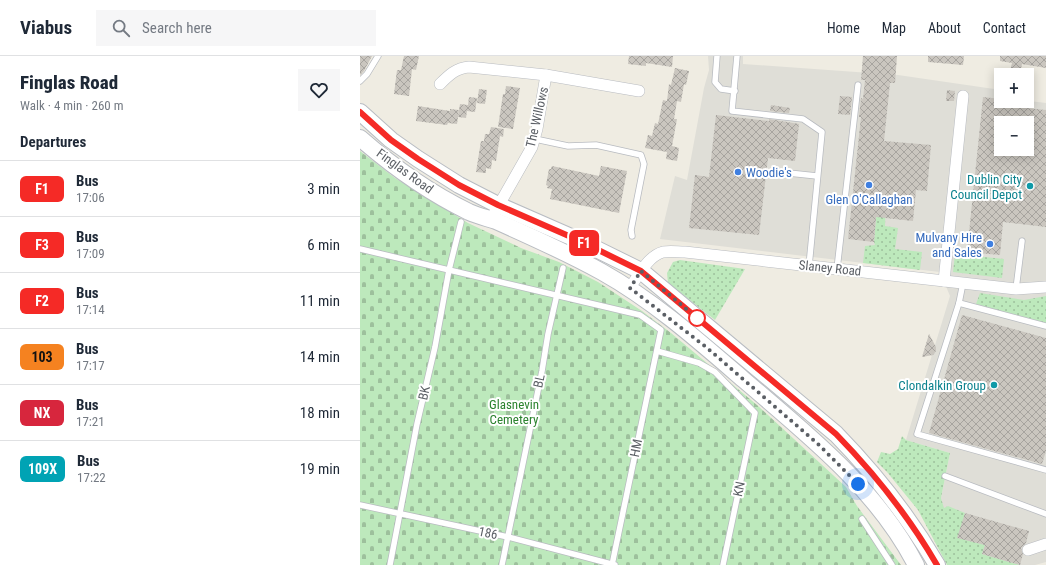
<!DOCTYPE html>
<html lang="en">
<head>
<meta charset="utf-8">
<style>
	body { margin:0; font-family:"Roboto Condensed",sans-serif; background:#f6f6f7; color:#1f2937; height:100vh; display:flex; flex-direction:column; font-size:15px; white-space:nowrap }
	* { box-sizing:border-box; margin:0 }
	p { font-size:13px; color:#747a83 }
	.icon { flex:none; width:22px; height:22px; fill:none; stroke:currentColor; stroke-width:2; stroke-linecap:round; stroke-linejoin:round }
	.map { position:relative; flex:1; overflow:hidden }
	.drawer { display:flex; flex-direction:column; background:#fff; width:360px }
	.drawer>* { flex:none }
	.badge { padding:0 8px; border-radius:6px; font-size:14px; line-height:26px }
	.buttons { position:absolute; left:634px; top:12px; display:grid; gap:8px }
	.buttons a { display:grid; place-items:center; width:40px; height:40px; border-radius:0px; background:#fff; box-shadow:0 2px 10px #0003; font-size:20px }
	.you { position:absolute; width:20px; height:20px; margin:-10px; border:3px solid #fff; border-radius:50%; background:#1a73e8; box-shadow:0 0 0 6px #1a73e833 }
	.map>.badge { position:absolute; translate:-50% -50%; box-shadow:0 0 0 2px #fff }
	h2 { padding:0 20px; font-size:15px; line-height:36px }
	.round { display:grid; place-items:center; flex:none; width:42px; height:42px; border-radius:0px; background:#f6f6f7 }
	.headline { display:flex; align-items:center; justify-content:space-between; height:68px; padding:0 20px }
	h1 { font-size:19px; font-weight:800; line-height:30px }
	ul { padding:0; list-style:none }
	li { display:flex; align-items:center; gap:12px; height:56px; padding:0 20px; border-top:1px solid #e0e1e3 }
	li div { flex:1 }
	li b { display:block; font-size:15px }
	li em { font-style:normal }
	li .badge { min-width:44px; font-weight:700; text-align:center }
	header { display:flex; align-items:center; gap:24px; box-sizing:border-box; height:56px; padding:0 20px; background:#fff; border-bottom:1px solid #e0e1e3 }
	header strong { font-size:19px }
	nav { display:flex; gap:22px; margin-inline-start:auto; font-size:14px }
	.search { width:280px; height:36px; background:#f6f6f7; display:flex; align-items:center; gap:10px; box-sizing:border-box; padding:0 14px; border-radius:0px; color:#747a83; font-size:15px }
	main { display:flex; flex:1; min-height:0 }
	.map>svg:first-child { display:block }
	.industrial { fill:#dfded7; fill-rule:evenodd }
	.grass { fill:url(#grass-dots) }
	.cemetery { fill:url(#cemetery-stones) }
	.building { fill:url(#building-cross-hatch); fill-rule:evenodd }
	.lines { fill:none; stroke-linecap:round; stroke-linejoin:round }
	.service-casing { stroke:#b8bbc0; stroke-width:7 }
	.minor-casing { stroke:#b8bbc0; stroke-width:12 }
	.secondary-casing { stroke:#b8bcc2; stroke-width:18 }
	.service { stroke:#fff; stroke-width:5.5 }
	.minor { stroke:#fff; stroke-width:11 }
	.secondary { stroke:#fff; stroke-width:16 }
	.line-casing { stroke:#fff; stroke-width:9 }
	.line { stroke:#f52a26; stroke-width:6 }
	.walk { stroke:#5b5f65; stroke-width:4; stroke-dasharray:0 7.2 }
	.shop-dot { fill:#3f7fe0; stroke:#fff; stroke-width:1.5 }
	.culture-dot { fill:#0f9aa8; stroke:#fff; stroke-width:1.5 }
	.stop-dot { fill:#fff; stroke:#f52a26; stroke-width:2 }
	.labels { text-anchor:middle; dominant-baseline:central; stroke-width:4; stroke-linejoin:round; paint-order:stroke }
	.street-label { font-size:13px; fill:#5b5f65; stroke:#fff }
	.shop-label { font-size:13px; fill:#366cbe; stroke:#fff; text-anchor:start }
	.culture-label { font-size:13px; fill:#0d838f; stroke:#fff; text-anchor:end }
	.park-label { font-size:13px; fill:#2c832f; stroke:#fff }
</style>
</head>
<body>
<header>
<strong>Viabus</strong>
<div class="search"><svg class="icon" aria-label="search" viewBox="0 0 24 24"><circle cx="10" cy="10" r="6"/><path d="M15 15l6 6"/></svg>Search here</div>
<nav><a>Home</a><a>Map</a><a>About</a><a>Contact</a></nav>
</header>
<main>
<section class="drawer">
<div class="headline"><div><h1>Finglas Road</h1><p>Walk · 4 min · 260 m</p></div><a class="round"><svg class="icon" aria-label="heart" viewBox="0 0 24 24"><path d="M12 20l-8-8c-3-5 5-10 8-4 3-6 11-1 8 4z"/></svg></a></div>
<h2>Departures</h2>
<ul>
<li><span class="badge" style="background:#f52a26;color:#fff">F1</span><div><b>Bus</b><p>17:06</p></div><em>3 min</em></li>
<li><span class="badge" style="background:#f52a26;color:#fff">F3</span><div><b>Bus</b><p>17:09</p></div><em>6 min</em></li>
<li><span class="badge" style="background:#f52a26;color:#fff">F2</span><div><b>Bus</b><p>17:14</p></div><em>11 min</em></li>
<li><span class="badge" style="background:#f58220;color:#111">103</span><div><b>Bus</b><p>17:17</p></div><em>14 min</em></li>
<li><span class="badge" style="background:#d7263d;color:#fff">NX</span><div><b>Bus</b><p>17:21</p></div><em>18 min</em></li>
<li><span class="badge" style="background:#00a3b4;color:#fff">109X</span><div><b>Bus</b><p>17:22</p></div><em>19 min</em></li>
</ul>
</section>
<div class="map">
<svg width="686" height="509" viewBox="0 0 686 509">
	<defs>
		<pattern id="grass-dots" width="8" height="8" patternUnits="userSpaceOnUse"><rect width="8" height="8" fill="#bde9bc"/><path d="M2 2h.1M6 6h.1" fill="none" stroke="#9dc09c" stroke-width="1.8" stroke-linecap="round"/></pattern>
		<pattern id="cemetery-stones" width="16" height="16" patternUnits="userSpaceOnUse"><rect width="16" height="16" fill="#bde9bc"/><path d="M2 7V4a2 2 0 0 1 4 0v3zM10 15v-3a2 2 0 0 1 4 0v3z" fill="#9dc09c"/></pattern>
		<pattern id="building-cross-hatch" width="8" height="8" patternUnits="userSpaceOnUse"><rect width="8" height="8" fill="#cac6bf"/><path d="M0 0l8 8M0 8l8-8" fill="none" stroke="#a7a49f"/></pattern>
	</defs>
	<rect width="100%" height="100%" fill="#efece2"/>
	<path class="industrial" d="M348 0H383V8L538 19 641 34V45H667V37L670 38 669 45 686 47V506L675 509H642L589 481 581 442 590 397 546 384 590 240 580 216 300 183 315 120 327 124 344 32 349 14ZM641 67H667V93H641Z"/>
	<g class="grass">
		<polygon points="519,129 526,146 525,170 538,172 535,193 562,196 560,214 503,207 505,190 515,189 514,186"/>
		<polygon points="595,198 644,203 642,222 593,216"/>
		<polygon points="320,204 385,213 355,264 308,227 307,217 313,206"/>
		<polygon points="620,237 664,244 686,240 686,267 616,248"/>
		<polygon points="542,380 546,384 590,397 581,442 584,452 588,450 605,457 599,482 625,489 622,498 660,509 587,509 558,454 527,416 517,406 521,396 530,398 538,393"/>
	</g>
	<polygon class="cemetery" points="0,95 35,122 108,167 161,192 199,206 238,226 282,255 311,277 397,349 486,431 497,450 541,509 0,509"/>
	<g class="building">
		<polygon points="0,0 12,0 4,15 0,19"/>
		<polygon points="44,0 59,0 56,14 52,13 49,40 34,38 37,14 41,14"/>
		<polygon points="269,0 313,0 312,11 286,7 286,10 268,8"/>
		<polygon points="503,0 537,0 535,27 530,27 524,85 571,89 567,135 556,134 553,165 516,161 514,186 488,183 501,61 499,61 501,42 503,43 505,24 501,24"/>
		<polygon points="568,0 604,0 603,9 568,6"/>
		<polygon points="640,0 686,0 686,12 662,8 660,17 650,15 652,7 640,5"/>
		<polygon points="315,12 329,15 326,29 324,28 321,46 317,45 314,63 317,63 312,90 319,92 317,105 306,103 307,96 285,92 288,79 292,80 295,67 298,68 303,44 307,45 309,28 311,29"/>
		<polygon points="146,30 160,32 153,73 138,71 143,38 145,38"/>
		<polygon points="119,33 127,34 125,48 117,47"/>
		<polygon points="587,34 595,35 594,45 586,45"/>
		<polygon points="480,40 492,41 490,59 478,58"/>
		<polygon points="109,41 117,42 115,56 107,55 106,62 98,61 100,48 108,49"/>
		<path d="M623 41 641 43V45H656L655 51 686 54V171L643 166 640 199 607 196ZM641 67H667V93H641Z"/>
		<polygon points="411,49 430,52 429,57 410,55"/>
		<polygon points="58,50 90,55 90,53 99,54 97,68 88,67 87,69 56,65"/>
		<polygon points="356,59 409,65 409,63 439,68 435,105 408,102 399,179 329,172 335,119 349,121"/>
		<polygon points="131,71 144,73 143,81 140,80 136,105 132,104 131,113 126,112 126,117 116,116 121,85 124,85 125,78 129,78"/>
		<polygon points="192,110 239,120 241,110 267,115 259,157 190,143 192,133 187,132 188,130 186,129 189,113 191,113"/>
		<polygon points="602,259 686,282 686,395 682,408 569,377"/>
		<polygon points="569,278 576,291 576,295 573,299 562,301"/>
		<polygon points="605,457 669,475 666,487 661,492 663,498 660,509 622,498 625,489 597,482"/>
	</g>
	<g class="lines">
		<defs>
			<g id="service">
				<polyline points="357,0 355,26 361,33 375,35"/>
				<polyline points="377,0 372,55 443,63 462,76 449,210"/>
				<polyline points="0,25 7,18 18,0"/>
				<polyline points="175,83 208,90 236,89 281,99 284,108 271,174 272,180"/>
				<polyline points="419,116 457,120"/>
				<polyline points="0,193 280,259 301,274 252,509"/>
				<polyline points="477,213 498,29"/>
				<polyline points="603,227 599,247 557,378 686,414"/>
				<polyline points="656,233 662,185"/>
				<polyline points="599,247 686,270"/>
				<polyline points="297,295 339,307 355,316 395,357 363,509"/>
				<polyline points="585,420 686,458"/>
				<polyline points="0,449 148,481 255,509"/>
				<polyline points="502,463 532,509"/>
				<polyline points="30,509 57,368 75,291 89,214 101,166"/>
				<polyline points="142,509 182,315 188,278 203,212"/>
			</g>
			<g id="minor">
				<path d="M80 28C89 19 96 12 109 11L186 19"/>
				<polyline points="135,156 172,91 177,73 186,19 279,35"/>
				<polyline points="584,225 603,40"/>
				<path d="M270 232C278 220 288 200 303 196 310 195 318 196 325 196L656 233 686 231"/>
				<polyline points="668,494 686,488"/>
			</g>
			<g id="secondary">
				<path d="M0 56 31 84 58 103 99 129 138 149 218 184 281 215 476 378C515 418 549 461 577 509"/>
				<path d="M0 82C32 110 70 137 109 156 118 160 127 162 136 165 172 181 208 197 242 216 294 245 340 286 384 324 448 379 517 433 556 509"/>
			</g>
		</defs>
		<use href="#service" class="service-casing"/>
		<use href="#minor" class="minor-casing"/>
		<use href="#secondary" class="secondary-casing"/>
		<use href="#service" class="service"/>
		<use href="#minor" class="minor"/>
		<use href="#secondary" class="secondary"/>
	</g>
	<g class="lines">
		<defs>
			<path id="line" d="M0 56 31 84 58 103 99 129 138 149 218 184 281 215 476 378C516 419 548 459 577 509"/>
		</defs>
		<use href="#line" class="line-casing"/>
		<use href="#line" class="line"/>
		<polyline class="walk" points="337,262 281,215 270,232 346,291 458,388 498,428"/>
	</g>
	<g class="shop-dot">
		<circle cx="378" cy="116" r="4"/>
		<circle cx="509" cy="129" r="4"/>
		<circle cx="630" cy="188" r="4"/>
	</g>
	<g class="culture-dot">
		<circle cx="670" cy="130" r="4"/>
		<circle cx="634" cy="329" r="4"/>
	</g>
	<circle class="stop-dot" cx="337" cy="262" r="8"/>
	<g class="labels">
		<g class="street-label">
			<text transform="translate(177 61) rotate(-77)">The Willows</text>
			<text transform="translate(45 115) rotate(36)">Finglas Road</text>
			<text transform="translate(470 212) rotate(6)">Slaney Road</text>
			<text transform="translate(179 325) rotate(-78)">BL</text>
			<text transform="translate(64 337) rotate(-78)">BK</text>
			<text transform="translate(276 392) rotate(-79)">HM</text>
			<text transform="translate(379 433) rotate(-78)">KN</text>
			<text transform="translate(128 477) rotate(12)">186</text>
		</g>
		<g class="shop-label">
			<text x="386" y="116">Woodie's</text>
			<text x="509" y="143" text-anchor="middle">Glen O'Callaghan</text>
			<text x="622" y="181" text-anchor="end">Mulvany Hire<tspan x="622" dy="15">and Sales</tspan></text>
		</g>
		<g class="culture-label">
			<text x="662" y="123">Dublin City<tspan x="662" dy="15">Council Depot</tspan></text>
			<text x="626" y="329">Clondalkin Group</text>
		</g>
		<g class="park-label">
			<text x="154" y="348">Glasnevin<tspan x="154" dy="15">Cemetery</tspan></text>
		</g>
	</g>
</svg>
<div class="buttons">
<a>+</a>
<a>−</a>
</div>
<div class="you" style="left:498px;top:428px"></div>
<b class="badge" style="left:224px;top:187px;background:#f52a26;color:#fff">F1</b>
</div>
</main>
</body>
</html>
